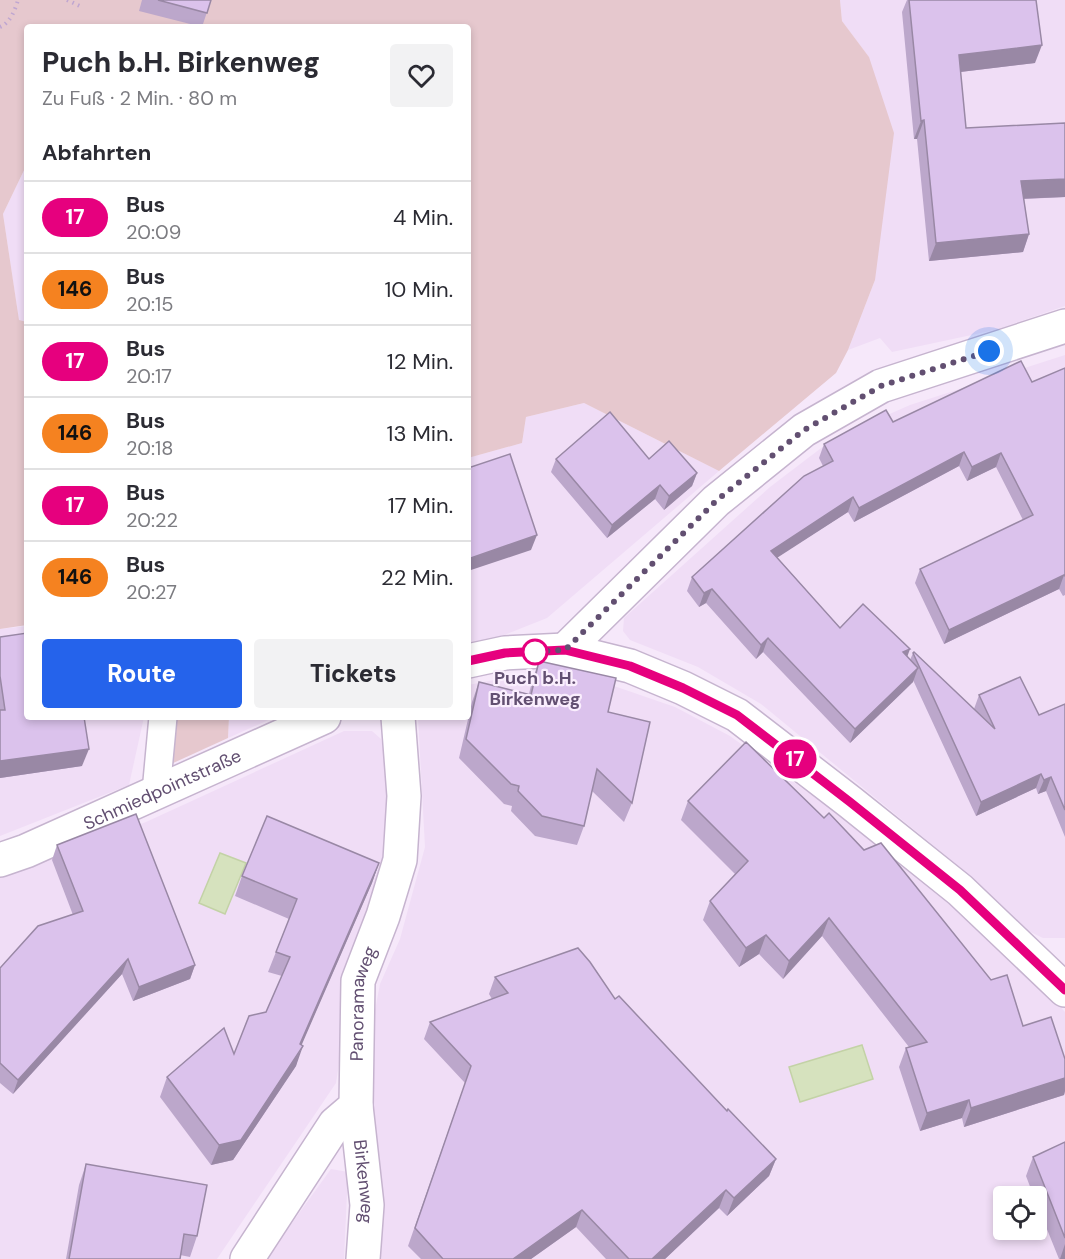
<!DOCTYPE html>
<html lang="de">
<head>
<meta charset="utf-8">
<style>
	body { margin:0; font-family:"DM Sans",sans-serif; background:#f2f2f3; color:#2b2b33; height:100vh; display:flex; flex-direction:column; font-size:22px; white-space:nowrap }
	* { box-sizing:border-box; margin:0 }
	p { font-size:20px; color:#7c7c81 }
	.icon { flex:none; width:33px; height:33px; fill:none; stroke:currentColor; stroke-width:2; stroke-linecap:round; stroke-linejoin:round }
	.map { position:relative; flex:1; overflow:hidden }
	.sheet { position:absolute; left:24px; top:24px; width:447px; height:696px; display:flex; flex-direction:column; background:#fff; border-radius:6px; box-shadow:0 3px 9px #0003 }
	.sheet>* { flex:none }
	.badge { padding:0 12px; border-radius:20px; font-size:21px; line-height:39px }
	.buttons { position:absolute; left:993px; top:1186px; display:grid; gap:12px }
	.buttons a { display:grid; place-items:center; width:54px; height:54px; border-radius:6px; background:#fff; box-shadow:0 3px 9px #0003; font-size:30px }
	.you { position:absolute; width:30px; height:30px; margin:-15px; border:4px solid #fff; border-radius:50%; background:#1a73e8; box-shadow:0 0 0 9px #1a73e833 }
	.map>.badge { position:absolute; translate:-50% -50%; box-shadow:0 0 0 3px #fff }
	h2 { padding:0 18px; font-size:22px; line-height:54px }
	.round { display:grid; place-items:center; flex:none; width:63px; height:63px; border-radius:6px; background:#f2f2f3 }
	.overview { display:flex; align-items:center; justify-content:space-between; height:102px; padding:0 18px }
	h1 { font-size:28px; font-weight:800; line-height:45px }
	.action { display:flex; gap:12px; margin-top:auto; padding:12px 18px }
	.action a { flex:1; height:69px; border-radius:6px; background:#2563eb; color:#fff; font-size:24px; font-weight:800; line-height:69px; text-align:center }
	.action a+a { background:#f2f2f3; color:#2b2b33 }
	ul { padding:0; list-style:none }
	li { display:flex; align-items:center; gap:18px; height:72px; padding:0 18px; border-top:2px solid #e1e1e2 }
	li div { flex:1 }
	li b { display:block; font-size:22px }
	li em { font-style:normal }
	li .badge { min-width:66px; font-weight:700; text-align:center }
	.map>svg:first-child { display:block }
	.residential { fill:#f0ddf6; fill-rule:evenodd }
	.green { fill:#e6c8ce }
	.water { fill:#d6e2be; stroke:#c3d2a6; stroke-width:1.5 }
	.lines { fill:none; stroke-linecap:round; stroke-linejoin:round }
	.lane-casing { stroke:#c6b4cf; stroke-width:30 }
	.street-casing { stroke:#c6b4cf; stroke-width:36 }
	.path { stroke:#bfa6d1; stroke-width:4; stroke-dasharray:1.5 4.5; stroke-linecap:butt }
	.lane { stroke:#fff; stroke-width:27 }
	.street { stroke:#fff; stroke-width:33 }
	.wall { fill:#bca7cb }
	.shaded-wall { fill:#9988a5 }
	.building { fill:#dbc2ec; stroke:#9988a5; stroke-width:1.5 }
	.line-casing { stroke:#fff; stroke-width:14 }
	.line { stroke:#e6007e; stroke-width:9 }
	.walk { stroke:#624f71; stroke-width:6; stroke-dasharray:0 10.8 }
	.stop-dot { fill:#fff; stroke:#e6007e; stroke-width:3 }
	.labels { text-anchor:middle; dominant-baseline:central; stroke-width:4.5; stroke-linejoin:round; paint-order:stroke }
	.stop-label { font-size:18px; font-weight:bold; fill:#624f71; stroke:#faeefd }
	.street-label { font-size:18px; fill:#624f71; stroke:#faeefd }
</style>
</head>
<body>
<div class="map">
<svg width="1065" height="1259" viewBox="0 0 1065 1259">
	<rect width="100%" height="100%" fill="#f6e8fa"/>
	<g class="residential">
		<polygon points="840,0 1065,0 1065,306 995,330 892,352 880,338 848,350 875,280 869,57 842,21"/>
		<polygon points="27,164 27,322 19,321 3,214"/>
		<polygon points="1065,355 1065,938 1043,938 1024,929 968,874 761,704 698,667 630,640 623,631 624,618 770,487 833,439 910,405"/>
		<polygon points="584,403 719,471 547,618 499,637 468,643 468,458 522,443 526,417"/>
		<polygon points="27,626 27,717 144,717 129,785 0,836 0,629"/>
		<path d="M526 674 614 686 675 707 730 736 919 873 1030 972 1065 1012V1259H376L371 1031 380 984 400 939 425 847 418 717H468V685ZM1004 1197H1036V1230H1004Z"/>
		<polygon points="229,717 275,717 228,738"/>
		<polygon points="344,731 372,731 381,739 390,778 383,879 342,975 343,1038 336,1083 217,1259 0,1259 0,877 146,822"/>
		<polygon points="331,1169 348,1172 344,1259 266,1259"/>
	</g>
	<g class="green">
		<polygon points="0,0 840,0 842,21 869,57 894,133 875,280 848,350 836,373 719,471 584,403 526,417 522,443 468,458 468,27 27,27 27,164 3,214 19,320 27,322 27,625 0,629"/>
		<polygon points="175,717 229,717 228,738 171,764"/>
	</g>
	<g class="water">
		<polygon points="220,853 246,863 225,914 199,903"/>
		<polygon points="862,1045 873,1079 800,1102 789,1067"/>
	</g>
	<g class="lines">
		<defs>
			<polyline id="lane" points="156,792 163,717"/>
			<g id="street">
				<polyline points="565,650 716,501 804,430 881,386 1065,326"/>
				<polyline points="468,661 505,653 565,650 630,666 683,688 737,715 850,802 960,890 1065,990"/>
				<path id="s1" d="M0 860 26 851 324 717"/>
				<path id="s2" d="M356 1106 367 1205 363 1259"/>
				<path id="s3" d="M247 1259 335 1124 356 1106 358 981 383 916 400 860 404 796 398 717"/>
			</g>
		</defs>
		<use href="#lane" class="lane-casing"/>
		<use href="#street" class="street-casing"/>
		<g class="path">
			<polyline points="67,0 82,7"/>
			<path d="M0 27C10 23 15 10 18 0"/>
		</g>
		<use href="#lane" class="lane"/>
		<use href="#street" class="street"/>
	</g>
	<g class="wall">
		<polygon points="142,0 211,0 202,27 139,11"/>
		<polygon points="907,0 1036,0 1035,63 960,72 966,128 1065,123 1065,197 1024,199 1029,234 1023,252 929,261 917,139 914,139 902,12"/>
		<polygon points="1065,368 1065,595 1063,596 1059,589 944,644 915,583 920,569 1023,520 996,467 967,481 959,466 854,522 848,512 777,557 840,628 907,657 910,660 913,653 974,709 979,695 1039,715 1065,704 1065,837 1046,791 1038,794 1036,788 976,816 913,680 913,682 850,743 763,652 756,659 706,603 699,607 687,591 692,577 823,466 819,458 824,444 893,422 1032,382"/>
		<polygon points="556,459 649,459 697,473 692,486 664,510 655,499 607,538 551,472"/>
		<polygon points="0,637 82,766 0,778"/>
		<polygon points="539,661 608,712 632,803 624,822 592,791 584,826 577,845 535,836 511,811 512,806 504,804 459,758 472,702 479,682 529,694 532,681"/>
		<polygon points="688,801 1023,1026 1065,1059 1065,1091 1064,1095 964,1127 962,1118 920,1131 899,1067 906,1048 909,1047 822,936 783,979 759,954 739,967 703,920 710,901 735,874 681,820"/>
		<polygon points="57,845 195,965 190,979 133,1001 122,974 13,1094 0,1083 0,968 73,915 52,860"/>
		<polygon points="379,863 372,883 301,1045 296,1066 233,1160 211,1165 160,1097 167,1077 234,1054 266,1012 282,976 268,972 289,919 235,896 242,876"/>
		<polygon points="495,977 615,999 776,1159 769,1176 727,1216 719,1208 665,1259 606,1259 576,1227 531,1259 421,1259 408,1246 465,1083 424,1039 430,1022 492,999 489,994"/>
		<polygon points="1065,1142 1065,1259 1059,1259 1036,1202 1036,1197 1034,1197 1026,1176 1033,1157"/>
		<polygon points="86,1164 197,1236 190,1257 180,1255 180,1259 66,1259 79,1185"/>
	</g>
	<g class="shaded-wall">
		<polygon points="1042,45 1035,63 952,73 959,55"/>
		<polygon points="924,120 917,139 914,139 921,121"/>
		<polygon points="1065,179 1065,197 1015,199 1021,181"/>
		<polygon points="1029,234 1023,252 929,261 936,243"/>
		<polygon points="964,452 959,466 854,522 859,508"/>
		<polygon points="1001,453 996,467 967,481 972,467"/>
		<polygon points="697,473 692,486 664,510 669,496"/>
		<polygon points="660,485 655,499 607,538 612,525"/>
		<polygon points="853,497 848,512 766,565 771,551"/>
		<polygon points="537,535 531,550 468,571 468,559"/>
		<polygon points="1064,575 1059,589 944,644 949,630"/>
		<polygon points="712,589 706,603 699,607 704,593"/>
		<polygon points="768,638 763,652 756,659 761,645"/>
		<polygon points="910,649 905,663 903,652"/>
		<polygon points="918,668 913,682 850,743 855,729"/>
		<polygon points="89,749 82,766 0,778 0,761"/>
		<polygon points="1041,774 1036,788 976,816 981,802"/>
		<polygon points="1051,777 1046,791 1038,794 1044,780"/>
		<polygon points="379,863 372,883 296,1058 303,1046 296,1066 233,1160 211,1165 219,1145 300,1044"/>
		<polygon points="829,918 822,936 783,979 789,961"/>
		<polygon points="766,935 759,954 739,967 746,948"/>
		<polygon points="128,959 122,974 13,1094 18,1080"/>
		<polygon points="195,965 190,979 133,1001 139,987"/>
		<polygon points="1065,1078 1065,1091 1064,1095 964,1127 971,1108"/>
		<polygon points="969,1100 962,1118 920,1131 927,1113"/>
		<polygon points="776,1159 769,1176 727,1216 734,1198"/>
		<polygon points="726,1190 719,1208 665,1259 652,1259"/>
		<polygon points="582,1210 576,1227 531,1259 513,1259"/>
		<polygon points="1065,1244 1065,1259 1060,1259"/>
	</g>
	<g class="building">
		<polygon points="158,0 211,0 207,13"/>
		<polygon points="909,0 1036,0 1042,45 959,55 966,128 1065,123 1065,179 1021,181 1029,234 936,243 924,120 921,121"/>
		<polygon points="1021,361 1032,382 1065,368 1065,576 1064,575 949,630 920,569 1033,515 1001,453 972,467 964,452 859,508 853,497 771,551 840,628 863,604 910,649 903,652 918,668 855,729 768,638 761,645 712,589 704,593 692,577 804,476 833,461 824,444 886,410 893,422"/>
		<polygon points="610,412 649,459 669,441 697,473 669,496 660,485 612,525 556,459"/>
		<polygon points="510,454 537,535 468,559 468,468"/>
		<polygon points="27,633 27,717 84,717 89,749 0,761 0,710 5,710 0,676 0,637"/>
		<polygon points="914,652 995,729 979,695 1020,677 1039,715 1065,704 1065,810 1051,777 1044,780 1041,774 981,802 913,653"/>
		<polygon points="539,661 616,678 608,712 650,722 632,803 597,769 584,826 542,816 518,791 519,786 511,784 466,739 479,682 531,695"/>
		<polygon points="746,742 824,818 829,813 864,850 881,843 991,980 1007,975 1023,1026 1051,1017 1065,1059 1065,1078 971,1108 969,1100 927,1113 906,1048 927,1042 829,918 789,961 766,935 746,948 710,901 748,861 688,801"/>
		<polygon points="136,814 195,965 139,987 128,959 18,1080 0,1063 0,968 38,926 83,911 57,845"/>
		<polygon points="267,816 379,863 300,1044 303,1046 241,1140 219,1145 167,1077 224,1028 234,1054 249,1016 266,1012 290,957 276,952 297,899 242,876"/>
		<polygon points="578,948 590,962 615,999 619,996 727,1111 728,1109 776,1159 734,1198 726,1190 652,1259 629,1259 582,1210 513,1259 443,1259 415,1228 471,1066 430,1022 508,993 495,977"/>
		<polygon points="1065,1142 1065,1238 1033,1157"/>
		<polygon points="86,1164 207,1185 197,1236 184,1234 180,1259 69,1259"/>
	</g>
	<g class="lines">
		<defs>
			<polyline id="line" points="468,661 505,653 565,650 630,666 683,688 737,715 850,802 960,890 1065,990"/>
		</defs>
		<use href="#line" class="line-casing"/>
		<use href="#line" class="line"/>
		<polyline class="walk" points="535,652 525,652 565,650 716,501 804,430 881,386 989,351"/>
	</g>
	<circle class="stop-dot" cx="535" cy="652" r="12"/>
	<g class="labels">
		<g class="stop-label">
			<text x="535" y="678">Puch b.H.<tspan x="535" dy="21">Birkenweg</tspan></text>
		</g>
		<g class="street-label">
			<text stroke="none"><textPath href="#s1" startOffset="177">Schmiedpointstraße</textPath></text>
			<text stroke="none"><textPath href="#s3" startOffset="292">Panoramaweg</textPath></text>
			<text stroke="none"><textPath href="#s2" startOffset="76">Birkenweg</textPath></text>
		</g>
	</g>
</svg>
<div class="buttons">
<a><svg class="icon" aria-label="locate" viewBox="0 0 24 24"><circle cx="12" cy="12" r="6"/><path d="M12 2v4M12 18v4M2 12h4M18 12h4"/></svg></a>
</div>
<div class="you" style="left:989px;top:351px"></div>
<b class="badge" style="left:795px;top:759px;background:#e6007e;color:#fff">17</b>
<section class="sheet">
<div class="overview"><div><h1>Puch b.H. Birkenweg</h1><p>Zu Fuß · 2 Min. · 80 m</p></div><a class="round"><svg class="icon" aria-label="heart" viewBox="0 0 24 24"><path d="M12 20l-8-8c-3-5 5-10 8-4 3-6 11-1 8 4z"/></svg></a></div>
<h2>Abfahrten</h2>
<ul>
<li><span class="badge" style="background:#e6007e;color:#fff">17</span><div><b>Bus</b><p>20:09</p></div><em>4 Min.</em></li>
<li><span class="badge" style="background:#f58220;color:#111">146</span><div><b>Bus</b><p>20:15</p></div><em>10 Min.</em></li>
<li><span class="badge" style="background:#e6007e;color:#fff">17</span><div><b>Bus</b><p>20:17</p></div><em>12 Min.</em></li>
<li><span class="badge" style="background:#f58220;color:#111">146</span><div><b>Bus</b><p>20:18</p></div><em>13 Min.</em></li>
<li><span class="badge" style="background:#e6007e;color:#fff">17</span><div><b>Bus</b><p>20:22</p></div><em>17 Min.</em></li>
<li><span class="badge" style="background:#f58220;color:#111">146</span><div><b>Bus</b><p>20:27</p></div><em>22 Min.</em></li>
</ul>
<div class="action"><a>Route</a><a>Tickets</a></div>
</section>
</div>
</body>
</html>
